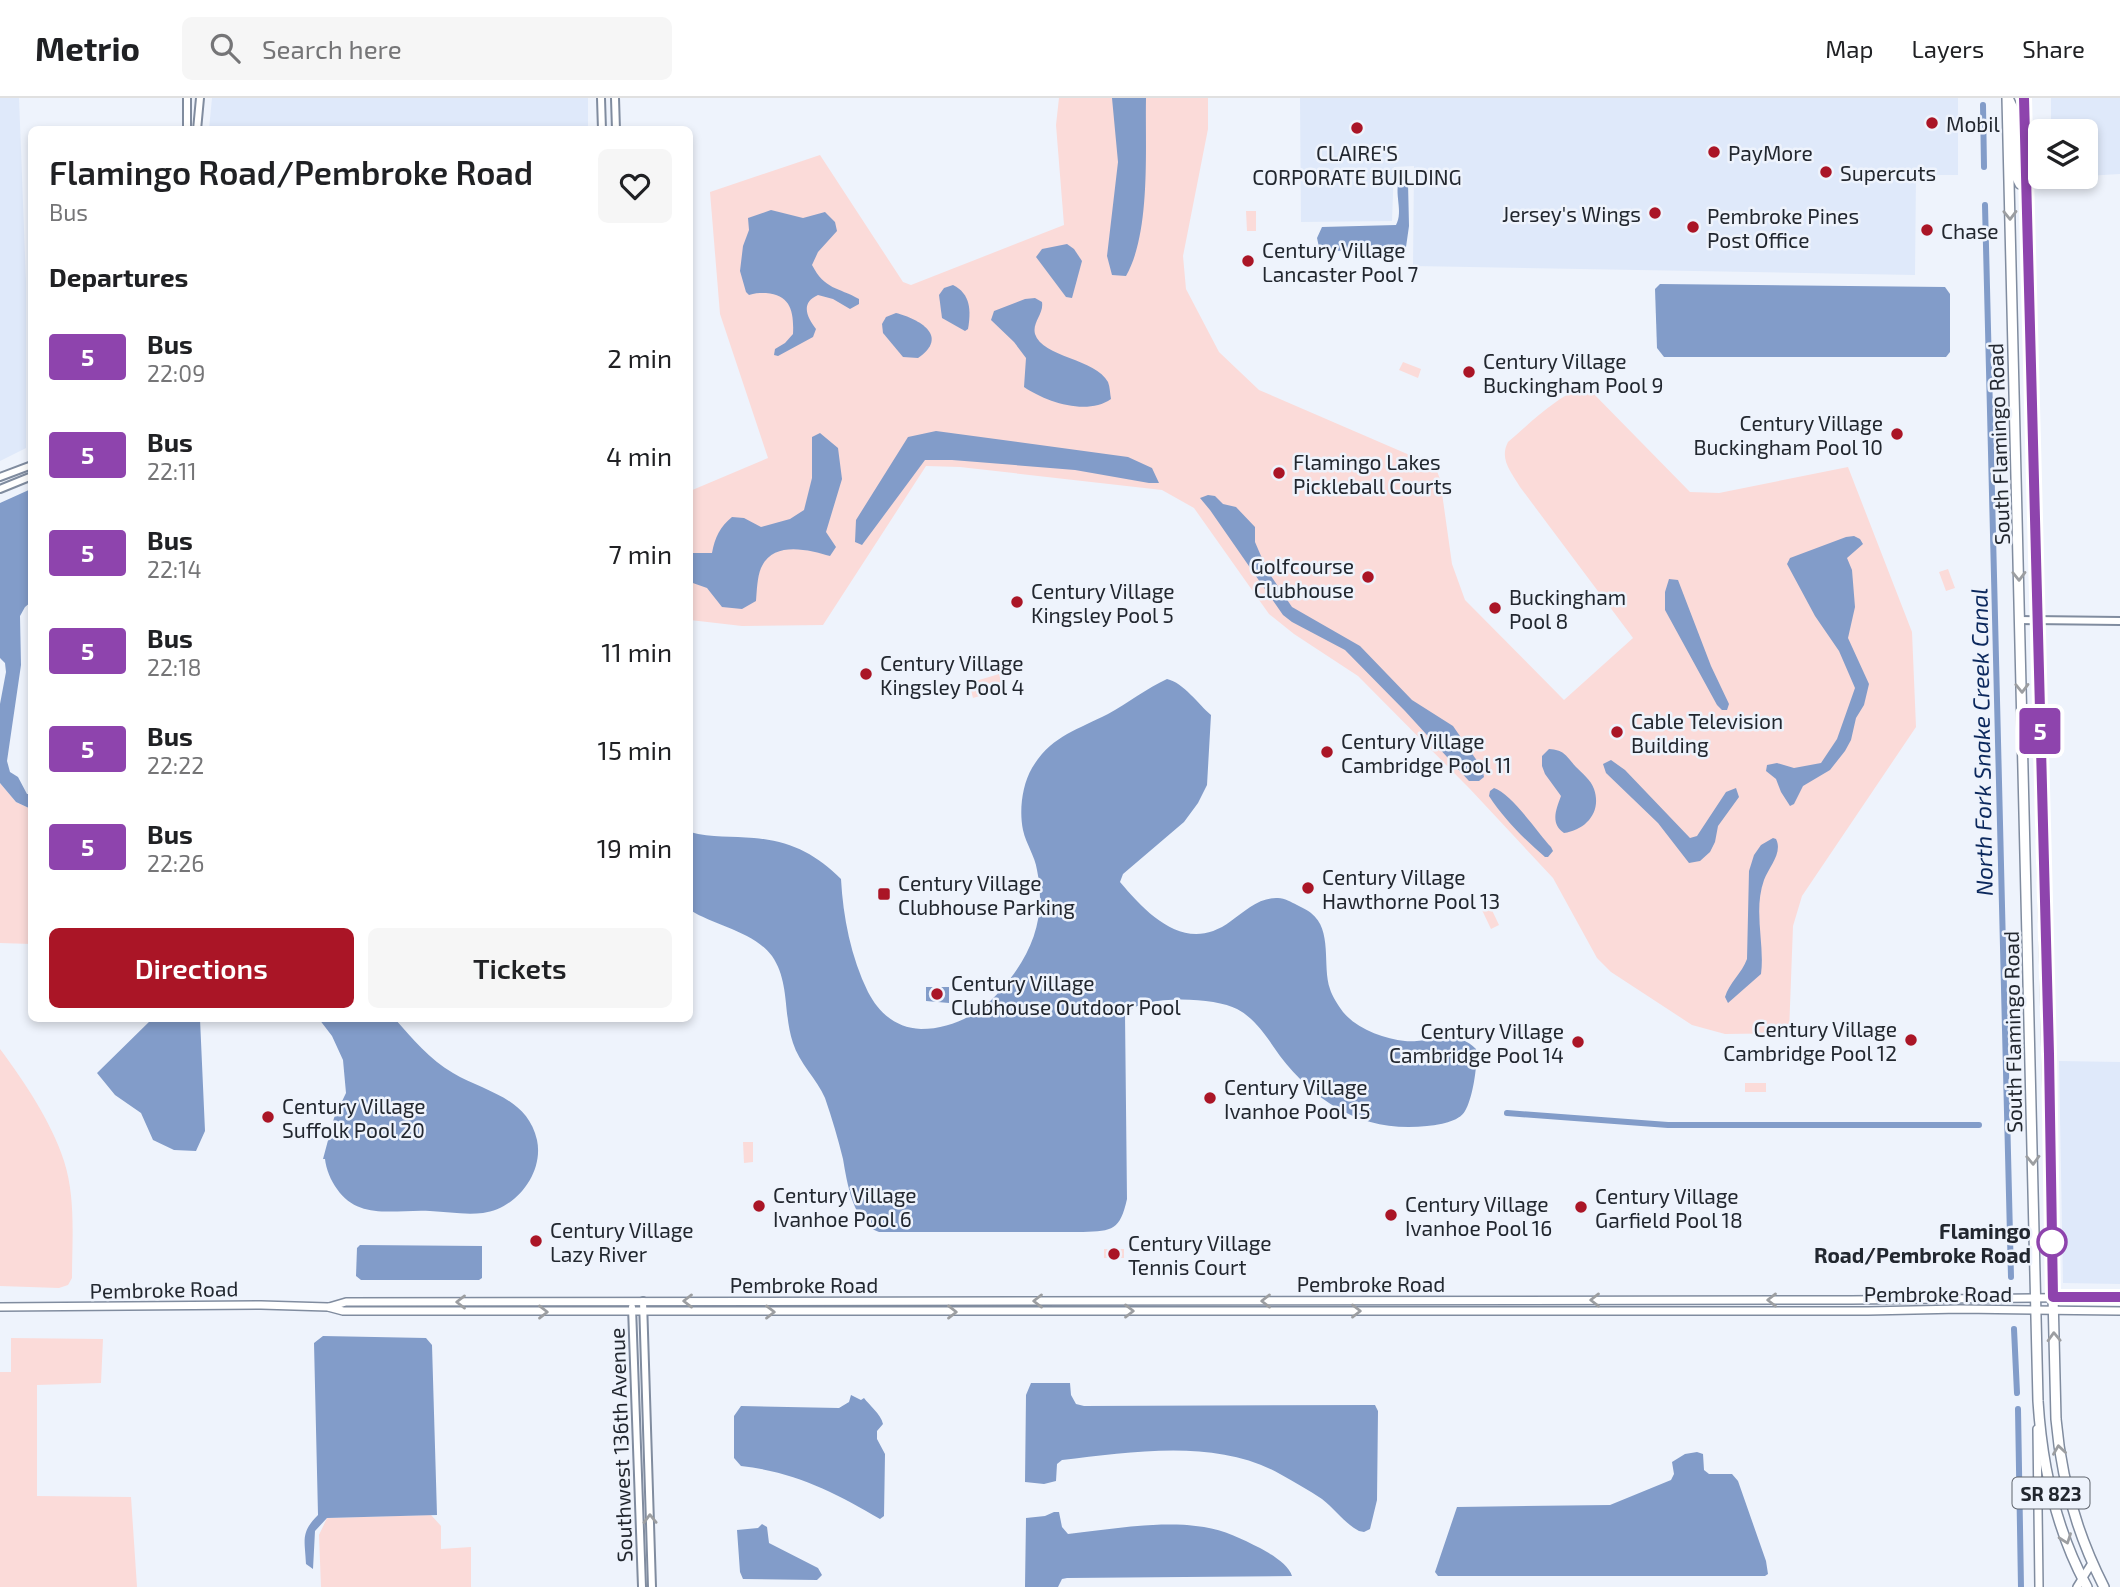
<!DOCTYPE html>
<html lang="en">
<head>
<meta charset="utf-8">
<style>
	body { margin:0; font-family:"Exo 2",sans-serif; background:#f6f6f6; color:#202124; height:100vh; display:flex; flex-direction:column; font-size:26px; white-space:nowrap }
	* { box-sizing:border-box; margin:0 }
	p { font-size:23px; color:#757577 }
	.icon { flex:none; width:38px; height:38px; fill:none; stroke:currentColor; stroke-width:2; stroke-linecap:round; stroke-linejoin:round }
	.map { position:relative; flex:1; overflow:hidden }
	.panel { position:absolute; left:28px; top:28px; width:665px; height:896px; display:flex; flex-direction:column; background:#fff; border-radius:10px; box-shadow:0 4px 10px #0003 }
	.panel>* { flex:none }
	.badge { padding:0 14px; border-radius:5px; font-size:24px; line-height:46px }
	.fabs { position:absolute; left:2028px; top:21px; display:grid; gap:14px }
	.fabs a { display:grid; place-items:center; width:70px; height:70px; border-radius:10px; background:#fff; box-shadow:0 4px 10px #0003; font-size:35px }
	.map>.badge { position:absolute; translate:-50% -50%; box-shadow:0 0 0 4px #fff }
	h2 { padding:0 21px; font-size:26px; line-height:63px }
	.round { display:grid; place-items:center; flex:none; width:74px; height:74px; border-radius:10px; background:#f6f6f6 }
	.head { display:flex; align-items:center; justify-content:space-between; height:119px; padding:0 21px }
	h1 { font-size:33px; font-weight:600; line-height:52px }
	.primary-button { display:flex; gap:14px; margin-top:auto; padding:14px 21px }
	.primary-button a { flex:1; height:80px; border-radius:10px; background:#aa1526; color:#fff; font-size:28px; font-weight:600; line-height:80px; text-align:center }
	.primary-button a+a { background:#f6f6f6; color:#202124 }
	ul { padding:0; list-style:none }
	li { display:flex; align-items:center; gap:21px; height:98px; padding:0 21px }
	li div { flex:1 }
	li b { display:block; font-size:26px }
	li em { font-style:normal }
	li .badge { min-width:77px; font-weight:700; text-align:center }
	header { display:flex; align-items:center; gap:42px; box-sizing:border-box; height:98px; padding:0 35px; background:#fff; border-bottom:2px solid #e0e0e0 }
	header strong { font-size:33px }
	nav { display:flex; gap:38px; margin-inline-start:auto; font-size:24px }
	.search { width:490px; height:63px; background:#f6f6f6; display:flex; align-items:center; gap:18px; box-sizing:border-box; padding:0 24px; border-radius:10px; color:#757577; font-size:26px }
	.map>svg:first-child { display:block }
	.built { fill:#dfe9fa }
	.green { fill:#fbdbd9 }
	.water { fill:#829cc9 }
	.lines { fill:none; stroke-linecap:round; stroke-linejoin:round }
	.canal { stroke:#829cc9; stroke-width:6 }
	.tertiary-casing { stroke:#808c9f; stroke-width:10 }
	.secondary-casing { stroke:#808c9f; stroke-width:10 }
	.trunk-casing { stroke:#808c9f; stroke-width:12 }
	.tertiary { stroke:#fff; stroke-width:6 }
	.secondary { stroke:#fff; stroke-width:7 }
	.trunk { stroke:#fff; stroke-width:9 }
	.oneway { stroke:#9c9ea1 }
	.line-casing { stroke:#fff; stroke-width:16 }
	.line { stroke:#8e44ad; stroke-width:10 }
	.poi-dot { fill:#aa1526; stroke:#eef3fc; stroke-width:2.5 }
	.stop-dot { fill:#fff; stroke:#8e44ad; stroke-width:3.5 }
	.labels { text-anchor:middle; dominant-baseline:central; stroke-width:5; stroke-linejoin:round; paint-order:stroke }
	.shield { fill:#eef3fc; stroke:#5f646c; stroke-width:2 }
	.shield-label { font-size:19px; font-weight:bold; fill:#22272f }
	.poi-label { font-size:21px; fill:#22272f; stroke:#eef3fc; text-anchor:start }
	.street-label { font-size:21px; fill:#22272f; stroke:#eef3fc }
	.stop-label { font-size:21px; font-weight:bold; fill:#22272f; stroke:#eef3fc; text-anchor:end }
	.water-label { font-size:23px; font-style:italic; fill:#0b285d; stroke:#eef3fc }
</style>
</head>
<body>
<header>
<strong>Metrio</strong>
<div class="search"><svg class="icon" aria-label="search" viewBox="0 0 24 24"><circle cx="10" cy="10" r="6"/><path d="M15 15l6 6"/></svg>Search here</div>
<nav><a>Map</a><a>Layers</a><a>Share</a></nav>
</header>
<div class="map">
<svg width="2120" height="1489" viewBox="0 0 2120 1489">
	<rect width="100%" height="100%" fill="#eef3fc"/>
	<g class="built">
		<polygon points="0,0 19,0 26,184 26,350 0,363"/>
		<polygon points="212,0 588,0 588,31 209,31"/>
		<polygon points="1300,0 1958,0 1958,77 1916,77 1915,177 1413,168 1414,68 1394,69 1392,123 1301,124"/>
		<polygon points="2051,0 2120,0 2120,76 2086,78 2086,33 2051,33"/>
		<polygon points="2059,963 2120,964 2120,1186 2063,1185"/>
	</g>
	<g class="green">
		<path d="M1059 0H1208V31L1183 158 1186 191 1219 254 1259 292 1435 368 1440 381 1452 466 1465 502 1564 602 1633 540 1520 389C1511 374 1499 361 1508 344 1528 327 1562 293 1587 289L1690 394 1719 395 1848 369 1912 534 1916 629 1802 798 1793 828 1789 935 1725 936 1692 927 1611 874 1597 860 1553 780 1470 691 1358 578 1294 536 1269 516 1194 410 1162 392 960 369 926 368 823 527 742 528 690 522V393L768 360 720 216 710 94 820 57 903 184 911 187 1064 127 1056 27Z"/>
		<polygon points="1246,113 1256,113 1256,133 1247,133"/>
		<polygon points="1403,264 1421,271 1418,280 1399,272"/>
		<polygon points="1948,471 1955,490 1946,493 1939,474"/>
		<polygon points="999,576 1003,591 973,600 969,585"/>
		<polygon points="0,685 16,704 31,711 31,846 0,845"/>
		<polygon points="1490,808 1499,827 1491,831 1482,812"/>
		<path d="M0 951C24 983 52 1025 64 1063 76 1100 72 1142 72 1180L68 1187 59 1190 0 1188Z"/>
		<rect x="1745" y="985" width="21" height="9"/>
		<polygon points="743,1044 753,1044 753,1064 744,1065"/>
		<rect x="1104" y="1151" width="20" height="9"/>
		<polygon points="11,1240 103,1241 101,1285 37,1287 37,1398 131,1399 137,1489 0,1489 0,1274 11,1274"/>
		<polygon points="431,1417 441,1428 441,1451 471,1449 471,1489 321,1489 319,1437 327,1420"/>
	</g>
	<g class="water">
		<path d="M1112 0H1146C1145 51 1151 134 1126 178L1112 177 1107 158 1118 64Z"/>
		<path d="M1400 80H1407L1408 84 1409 128 1406 149 1401 151 1332 153 1319 149 1317 140 1322 129 1396 127C1404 113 1393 95 1400 80Z"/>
		<path d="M771 112 803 120 825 114 835 124 837 133 818 154 812 167C825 192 838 189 859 201V206L850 211 833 201 818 197C800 205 807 219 816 231L813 239 778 258 774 257 775 251 785 245 793 236C794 214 791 197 766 195 759 195 755 195 749 197L746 194 740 173 743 148 749 132 748 120Z"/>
		<polygon points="1067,146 1074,151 1082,163 1072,200 1066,199 1036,159 1042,151"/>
		<polygon points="1660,186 1945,189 1950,196 1950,254 1946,259 1664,259 1657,250 1655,191"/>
		<path d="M953 187C971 196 971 213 968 231L965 233 942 220 939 197 944 190Z"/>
		<path d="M1035 200 1042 204C1044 216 1032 224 1035 236 1042 259 1096 261 1108 284 1110 289 1110 296 1111 301 1087 318 1046 304 1024 289L1026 260 1014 244 991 222 994 213 1025 201Z"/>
		<path d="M896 215C919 221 950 238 918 260L903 259 883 235 882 226 886 219Z"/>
		<polygon points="936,333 1128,359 1152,370 1159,385 1149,385 1075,372 952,362 925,362 862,447 855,444 856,422 908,339"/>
		<path d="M820 335 838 350 842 381 826 434 836 449 830 458C809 452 773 442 761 470 757 480 757 492 756 503L742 511 722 509 707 490 690 484V455H712C715 439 720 429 732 419L744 420 761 429 790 421 804 412 812 380V339Z"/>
		<polygon points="31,391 31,504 25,509 20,518 21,567 7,663 10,674 18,679 27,696 31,696 31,711 16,704 0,685 0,606 6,574 5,565 0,560 0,405"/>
		<polygon points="1208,397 1215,398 1223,406 1236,409 1255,429 1255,444 1267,472 1292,509 1360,548 1412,602 1453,628 1482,670 1484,679 1479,683 1469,683 1405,613 1345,552 1292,524 1283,517 1210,412 1200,400"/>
		<polygon points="1854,438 1860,441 1863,446 1847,460 1852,472 1855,509 1848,540 1869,586 1864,607 1856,620 1851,642 1845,653 1830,672 1803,688 1794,706 1790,708 1781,694 1776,681 1766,673 1767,667 1777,665 1794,670 1821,665 1837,641 1855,590 1839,553 1815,518 1787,466 1790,460 1846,439"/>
		<polygon points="1669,481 1678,482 1711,568 1729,606 1727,612 1722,612 1717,607 1665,512 1665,494"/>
		<path d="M1167 581C1184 585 1198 606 1211 617L1207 687 1198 705 1184 724 1123 776 1120 784C1148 817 1186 857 1231 823 1245 813 1259 799 1278 800 1285 800 1291 804 1297 807 1302 810 1308 812 1311 815 1333 832 1322 868 1330 891 1332 898 1338 907 1343 914 1357 931 1384 941 1405 943 1429 945 1456 930 1476 951 1478 965 1473 1000 1465 1013 1459 1024 1438 1027 1427 1028 1364 1035 1317 1006 1280 958 1268 941 1256 921 1237 911 1214 899 1143 896 1125 916L1127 1101C1120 1132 1113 1133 1083 1134H879C853 1126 847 1084 843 1061 838 1041 832 1020 825 1000 817 981 799 965 793 945 783 916 790 884 772 858 753 833 715 828 690 812V734C712 740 732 738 754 740 790 743 816 756 841 781 843 819 851 859 868 894 879 915 896 930 921 931 952 931 980 916 1000 893 1031 858 1047 821 1037 772 1035 758 1026 746 1023 732 1019 713 1022 687 1032 670 1051 638 1077 632 1108 616 1128 605 1147 590 1167 581Z"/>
		<path d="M1549 651C1565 652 1566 658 1576 669 1582 675 1591 682 1594 691 1602 714 1586 732 1564 735 1550 725 1556 712 1561 698L1545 676 1542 668V658Z"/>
		<polygon points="1611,662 1625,672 1690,740 1697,738 1726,694 1736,690 1739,699 1718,728 1715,744 1710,754 1700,763 1689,765 1658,725 1606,675 1603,666"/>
		<path d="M1494 690C1511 695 1538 735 1551 749L1553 753 1548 759H1545C1524 741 1504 721 1489 698L1490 693Z"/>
		<path d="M1773 740 1776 741C1783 755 1769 769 1764 782 1753 813 1765 846 1761 876L1728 905 1725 899C1729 885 1742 875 1747 861L1749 773 1754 757 1761 747Z"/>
		<polygon points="926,889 949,889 949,905 926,903"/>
		<polygon points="152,921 200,921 205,1033 196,1053 174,1052 153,1042 141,1015 115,997 97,975"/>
		<path d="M319 921H395C413 941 429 961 453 975 485 994 527 999 537 1042 544 1075 516 1111 483 1115 465 1117 448 1114 430 1113 396 1111 359 1123 337 1091 331 1083 326 1071 325 1061H323L334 1020 346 995 343 962 332 938Z"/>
		<polygon points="360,1147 482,1148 482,1180 479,1182 361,1182 356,1178 357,1150"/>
		<path d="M323 1238 426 1240 432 1247 437 1417 327 1420 315 1433 313 1471 306 1466C305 1442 300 1435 318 1417L314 1245Z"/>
		<path d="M1031 1285H1070L1071 1297 1076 1306 1084 1308 1375 1307 1378 1313 1377 1402 1370 1431 1364 1434 1359 1433C1344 1425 1335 1411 1322 1401 1309 1392 1294 1384 1280 1376 1216 1340 1132 1354 1062 1362L1057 1366 1056 1383 1044 1386 1025 1384 1026 1297Z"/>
		<path d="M851 1297 861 1302 864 1300C869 1307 881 1316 883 1326L877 1333V1341L885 1356 884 1418 880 1421C834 1394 795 1374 741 1368L734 1360V1318L741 1308 839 1310 849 1304Z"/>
		<polygon points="1697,1354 1703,1356 1704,1372 1709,1376 1732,1376 1738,1383 1766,1463 1768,1476 1765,1478 1438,1478 1435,1474 1457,1409 1610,1407 1671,1382 1674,1376 1672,1364 1685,1356"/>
		<path d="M1054 1414H1059L1062 1429 1068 1436C1111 1431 1162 1422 1204 1429 1224 1432 1242 1441 1260 1450 1271 1456 1289 1467 1292 1478L1067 1480 1062 1481 1058 1489H1025L1026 1420 1045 1418Z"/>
		<polygon points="762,1426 767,1429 769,1445 818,1470 822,1477 817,1482 743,1481 740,1474 737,1432 758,1430"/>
	</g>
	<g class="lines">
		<g class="canal">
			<polyline points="1983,7 1984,69"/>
			<polyline points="1985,107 2011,1179"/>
			<polyline points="1507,1015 1668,1027 1979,1027"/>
			<polyline points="2014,1231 2017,1295"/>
			<polyline points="2018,1311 2021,1489"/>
		</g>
		<defs>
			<g id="tertiary">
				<polyline points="601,0 602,32"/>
				<polyline points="615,0 616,32"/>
				<polyline points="187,32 187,0"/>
				<polyline points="197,32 200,0"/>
				<polyline points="0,379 32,367"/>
				<polyline points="0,391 32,378"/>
				<polyline points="2020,522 2120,523"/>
				<polyline points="643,1203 652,1489"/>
				<polyline points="632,1209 642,1489"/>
			</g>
			<g id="secondary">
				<polyline points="0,1209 261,1207 328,1209 343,1213 1868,1213 1960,1211 2120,1213"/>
				<polyline points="329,1209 346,1204 1851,1202 2120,1199"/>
				<polyline points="2037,1331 2039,1489"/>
				<polyline points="2077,1489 2092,1465"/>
			</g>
			<g id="trunk">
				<path d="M2007 0 2038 1303C2042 1367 2056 1432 2087 1489"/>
				<path d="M2024 0 2056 1321C2061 1380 2077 1436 2104 1489"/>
				<polyline points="2009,2 2015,15 2016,78 2020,86 2026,89"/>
			</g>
		</defs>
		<use href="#tertiary" class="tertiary-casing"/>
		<use href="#secondary" class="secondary-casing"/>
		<use href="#trunk" class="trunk-casing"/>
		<use href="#tertiary" class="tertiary"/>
		<use href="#secondary" class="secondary"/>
		<use href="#trunk" class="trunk"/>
	</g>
	<defs><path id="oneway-chevron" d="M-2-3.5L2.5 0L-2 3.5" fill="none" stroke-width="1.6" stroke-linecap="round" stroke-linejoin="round" transform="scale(1.75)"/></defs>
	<g class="oneway">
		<use href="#oneway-chevron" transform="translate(2010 117) rotate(89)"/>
		<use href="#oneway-chevron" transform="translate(2019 478) rotate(89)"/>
		<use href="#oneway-chevron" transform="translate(2022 590) rotate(89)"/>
		<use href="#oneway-chevron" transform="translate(2033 1062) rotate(88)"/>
		<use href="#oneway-chevron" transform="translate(1595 1202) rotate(-180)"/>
		<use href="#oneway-chevron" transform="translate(1772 1202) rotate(-180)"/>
		<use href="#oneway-chevron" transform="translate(688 1203) rotate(-180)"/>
		<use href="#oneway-chevron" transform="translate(1038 1203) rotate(180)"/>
		<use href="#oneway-chevron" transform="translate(1266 1203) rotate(180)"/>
		<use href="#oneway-chevron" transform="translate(461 1204) rotate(180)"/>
		<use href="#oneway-chevron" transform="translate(1129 1213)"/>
		<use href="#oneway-chevron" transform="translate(1356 1213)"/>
		<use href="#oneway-chevron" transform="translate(543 1214)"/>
		<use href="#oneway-chevron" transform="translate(770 1214)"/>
		<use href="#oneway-chevron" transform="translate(952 1214)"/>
		<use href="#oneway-chevron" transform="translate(2054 1239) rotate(-92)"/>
		<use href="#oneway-chevron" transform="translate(2059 1352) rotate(-98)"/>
		<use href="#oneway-chevron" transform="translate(650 1421) rotate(-91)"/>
		<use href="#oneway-chevron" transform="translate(2066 1441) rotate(70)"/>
	</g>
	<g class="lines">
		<defs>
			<polyline id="line" points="2024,0 2049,956 2053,1199 2120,1199"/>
		</defs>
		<use href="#line" class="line-casing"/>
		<use href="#line" class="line"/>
	</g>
	<g class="poi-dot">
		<circle cx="1932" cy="25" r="7"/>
		<circle cx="1357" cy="30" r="7"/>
		<circle cx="1714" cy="54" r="7"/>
		<circle cx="1826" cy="74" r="7"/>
		<circle cx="1655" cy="115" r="7"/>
		<circle cx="1693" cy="129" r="7"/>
		<circle cx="1927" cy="132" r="7"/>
		<circle cx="1248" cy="163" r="7"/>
		<circle cx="1469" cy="274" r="7"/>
		<circle cx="1897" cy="336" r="7"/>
		<circle cx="1279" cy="375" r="7"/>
		<circle cx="1368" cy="479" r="7"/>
		<circle cx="1017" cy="504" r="7"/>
		<circle cx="1495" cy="510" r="7"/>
		<circle cx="866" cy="576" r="7"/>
		<circle cx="1617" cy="634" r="7"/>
		<circle cx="1327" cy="654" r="7"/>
		<circle cx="1308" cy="790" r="7"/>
		<rect x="877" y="789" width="14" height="14" rx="3.5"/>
		<circle cx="937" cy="896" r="7"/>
		<circle cx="1911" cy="942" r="7"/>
		<circle cx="1578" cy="944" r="7"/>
		<circle cx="1210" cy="1000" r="7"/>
		<circle cx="268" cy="1019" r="7"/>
		<circle cx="759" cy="1108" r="7"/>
		<circle cx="1581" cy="1109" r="7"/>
		<circle cx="1391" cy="1117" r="7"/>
		<circle cx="536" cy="1143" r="7"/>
		<circle cx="1114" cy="1156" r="7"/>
	</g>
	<circle class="stop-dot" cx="2052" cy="1144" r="14"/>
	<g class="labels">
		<rect class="shield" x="2012.5" y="1379.5" width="77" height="31" rx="5"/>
		<g class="shield-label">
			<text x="2051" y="1395">SR 823</text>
		</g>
		<g class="poi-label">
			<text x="1946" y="25">Mobil</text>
			<text x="1357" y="54" text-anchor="middle">CLAIRE'S<tspan x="1357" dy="24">CORPORATE BUILDING</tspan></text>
			<text x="1728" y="54">PayMore</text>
			<text x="1840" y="74">Supercuts</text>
			<text x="1641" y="115" text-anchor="end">Jersey's Wings</text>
			<text x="1707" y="117">Pembroke Pines<tspan x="1707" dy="24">Post Office</tspan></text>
			<text x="1941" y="132">Chase</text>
			<text x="1262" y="151">Century Village<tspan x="1262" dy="24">Lancaster Pool 7</tspan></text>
			<text x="1483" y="262">Century Village<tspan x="1483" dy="24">Buckingham Pool 9</tspan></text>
			<text x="1883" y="324" text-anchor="end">Century Village<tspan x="1883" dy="24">Buckingham Pool 10</tspan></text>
			<text x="1293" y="363">Flamingo Lakes<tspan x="1293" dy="24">Pickleball Courts</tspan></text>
			<text x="1354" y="467" text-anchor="end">Golfcourse<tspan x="1354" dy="24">Clubhouse</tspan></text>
			<text x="1031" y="492">Century Village<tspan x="1031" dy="24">Kingsley Pool 5</tspan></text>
			<text x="1509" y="498">Buckingham<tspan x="1509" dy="24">Pool 8</tspan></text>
			<text x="880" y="564">Century Village<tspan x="880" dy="24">Kingsley Pool 4</tspan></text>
			<text x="1631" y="622">Cable Television<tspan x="1631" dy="24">Building</tspan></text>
			<text x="1341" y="642">Century Village<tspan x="1341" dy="24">Cambridge Pool 11</tspan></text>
			<text x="1322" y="778">Century Village<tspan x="1322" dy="24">Hawthorne Pool 13</tspan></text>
			<text x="898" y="784">Century Village<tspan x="898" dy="24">Clubhouse Parking</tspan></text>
			<text x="951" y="884">Century Village<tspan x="951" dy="24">Clubhouse Outdoor Pool</tspan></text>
			<text x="1897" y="930" text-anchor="end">Century Village<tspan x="1897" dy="24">Cambridge Pool 12</tspan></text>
			<text x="1564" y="932" text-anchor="end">Century Village<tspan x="1564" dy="24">Cambridge Pool 14</tspan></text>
			<text x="1224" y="988">Century Village<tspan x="1224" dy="24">Ivanhoe Pool 15</tspan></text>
			<text x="282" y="1007">Century Village<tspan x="282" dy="24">Suffolk Pool 20</tspan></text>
			<text x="773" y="1096">Century Village<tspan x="773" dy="24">Ivanhoe Pool 6</tspan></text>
			<text x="1595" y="1097">Century Village<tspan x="1595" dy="24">Garfield Pool 18</tspan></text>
			<text x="1405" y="1105">Century Village<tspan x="1405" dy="24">Ivanhoe Pool 16</tspan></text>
			<text x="550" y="1131">Century Village<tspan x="550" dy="24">Lazy River</tspan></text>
			<text x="1128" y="1144">Century Village<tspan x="1128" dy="24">Tennis Court</tspan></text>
		</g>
		<g class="street-label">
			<text transform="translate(1998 346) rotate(-92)">South Flamingo Road</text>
			<text transform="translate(2012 934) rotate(-91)">South Flamingo Road</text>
			<text x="1371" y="1185">Pembroke Road</text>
			<text x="804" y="1186">Pembroke Road</text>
			<text transform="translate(164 1191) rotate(-1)">Pembroke Road</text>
			<text x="1938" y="1195">Pembroke Road</text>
			<text transform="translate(620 1347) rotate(-92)">Southwest 136th Avenue</text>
		</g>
		<g class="stop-label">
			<text x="2031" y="1132">Flamingo<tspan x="2031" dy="24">Road/Pembroke Road</tspan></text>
		</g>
		<g class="water-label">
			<text transform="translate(1981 644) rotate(-91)">North Fork Snake Creek Canal</text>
		</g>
	</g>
</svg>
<div class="fabs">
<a><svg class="icon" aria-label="layers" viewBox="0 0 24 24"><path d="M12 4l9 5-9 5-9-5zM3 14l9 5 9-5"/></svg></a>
</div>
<b class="badge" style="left:2040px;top:633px;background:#8e44ad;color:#fff">5</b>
<section class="panel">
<div class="head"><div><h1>Flamingo Road/Pembroke Road</h1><p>Bus</p></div><a class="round"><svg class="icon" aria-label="heart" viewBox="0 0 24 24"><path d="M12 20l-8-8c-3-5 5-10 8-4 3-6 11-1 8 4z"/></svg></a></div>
<h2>Departures</h2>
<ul>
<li><span class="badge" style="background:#8e44ad;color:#fff">5</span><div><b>Bus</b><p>22:09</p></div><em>2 min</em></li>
<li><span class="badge" style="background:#8e44ad;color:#fff">5</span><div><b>Bus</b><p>22:11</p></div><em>4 min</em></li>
<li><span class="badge" style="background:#8e44ad;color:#fff">5</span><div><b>Bus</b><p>22:14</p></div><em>7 min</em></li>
<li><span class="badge" style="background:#8e44ad;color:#fff">5</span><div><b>Bus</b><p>22:18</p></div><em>11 min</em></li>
<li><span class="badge" style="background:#8e44ad;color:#fff">5</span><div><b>Bus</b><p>22:22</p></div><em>15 min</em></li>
<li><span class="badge" style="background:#8e44ad;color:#fff">5</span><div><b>Bus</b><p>22:26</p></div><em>19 min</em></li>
</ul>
<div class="primary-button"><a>Directions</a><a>Tickets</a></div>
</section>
</div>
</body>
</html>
